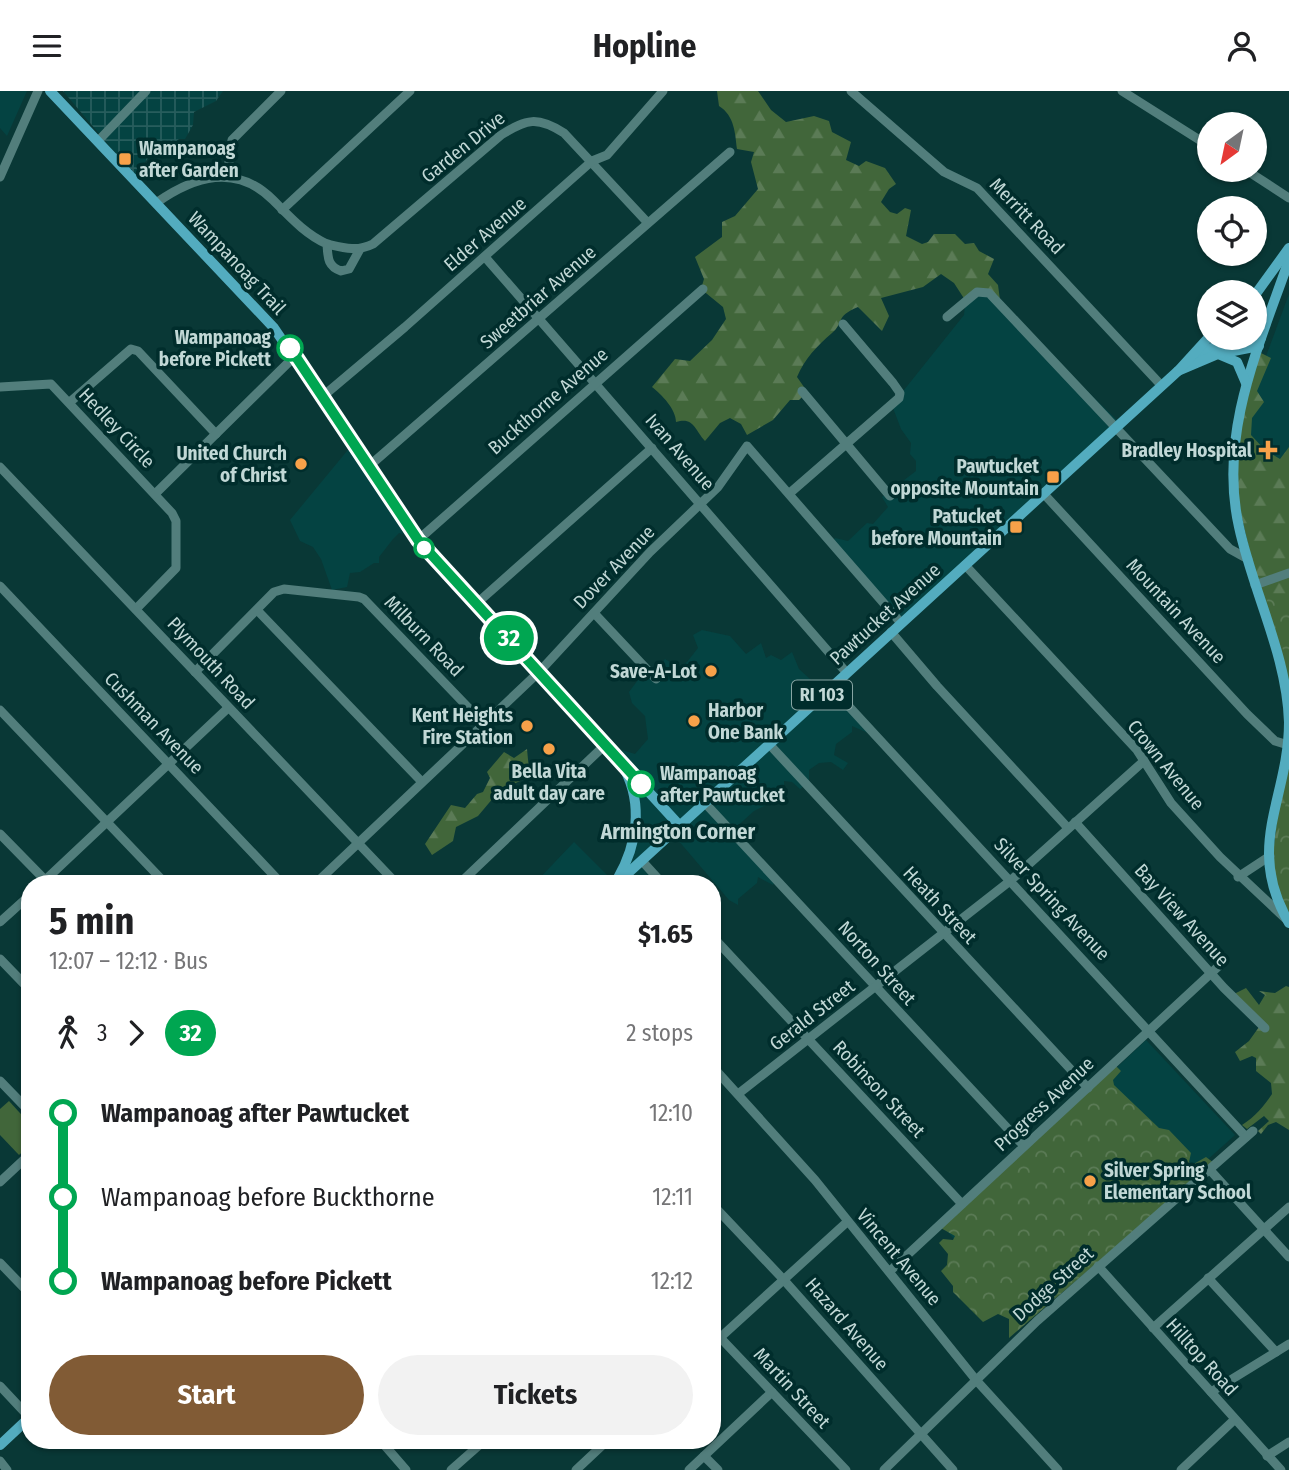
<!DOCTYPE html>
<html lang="en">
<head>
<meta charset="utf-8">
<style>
	body { margin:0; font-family:"Fira Sans Condensed",sans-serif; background:#f2f2f2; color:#202124; height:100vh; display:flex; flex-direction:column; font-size:26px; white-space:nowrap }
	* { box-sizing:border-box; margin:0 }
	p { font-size:23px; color:#757577 }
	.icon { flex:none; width:38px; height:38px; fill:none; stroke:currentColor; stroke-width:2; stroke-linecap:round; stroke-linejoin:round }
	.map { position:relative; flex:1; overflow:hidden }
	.panel { position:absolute; left:21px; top:784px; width:700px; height:574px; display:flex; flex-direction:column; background:#fff; border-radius:28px; box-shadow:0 2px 5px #0004 }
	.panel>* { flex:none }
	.badge { padding:0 14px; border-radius:23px; font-size:24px; line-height:46px }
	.needle { width:46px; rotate:213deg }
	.buttons { position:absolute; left:1197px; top:21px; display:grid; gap:14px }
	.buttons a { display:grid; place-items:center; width:70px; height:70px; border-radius:50%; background:#fff; box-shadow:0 2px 5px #0004; font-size:35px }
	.map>.badge { position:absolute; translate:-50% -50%; box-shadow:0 0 0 4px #fff }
	.legs { display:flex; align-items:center; gap:10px; height:77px; padding:0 28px; font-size:23px }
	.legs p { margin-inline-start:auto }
	.summary { display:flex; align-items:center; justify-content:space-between; height:119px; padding:0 28px }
	h1 { font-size:38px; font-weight:700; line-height:52px }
	.action { display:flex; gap:14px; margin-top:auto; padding:14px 28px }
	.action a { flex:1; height:80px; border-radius:42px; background:#815b35; color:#fff; font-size:28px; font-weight:700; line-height:80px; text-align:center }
	.action a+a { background:#f2f2f2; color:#202124 }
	ul { padding:0 28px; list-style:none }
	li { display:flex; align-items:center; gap:24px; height:84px; font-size:26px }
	li i { display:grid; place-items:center; width:10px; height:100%; margin:0 9px; background:currentColor }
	li i::after { content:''; width:18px; height:18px; margin:-9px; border:5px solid; border-radius:50%; background:#fff }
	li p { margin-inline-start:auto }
	li:first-child i { background:linear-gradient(#0000 50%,currentColor 0) }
	li:last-child i { background:linear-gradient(currentColor 50%,#0000 0) }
	header { display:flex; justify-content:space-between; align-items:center; height:91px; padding:0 28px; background:#fff; font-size:32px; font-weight:700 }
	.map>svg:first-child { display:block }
	.built { fill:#044342 }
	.industrial { fill:url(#industrial-grid) }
	.grass { fill:#41663a }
	.forest { fill:url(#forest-firs) }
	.park { fill:url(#park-crowns) }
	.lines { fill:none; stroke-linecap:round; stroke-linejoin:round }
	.minor { stroke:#527e7c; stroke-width:9 }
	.major { stroke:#53acbf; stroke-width:10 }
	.line-1-casing { stroke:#fff; stroke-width:16 }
	.line-1 { stroke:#00a651; stroke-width:10 }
	.poi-dot { fill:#f7a149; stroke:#002d2c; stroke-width:2.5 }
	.stop-1-dot { fill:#fff; stroke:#00a651; stroke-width:3.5 }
	.labels { text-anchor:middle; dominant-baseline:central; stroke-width:7; stroke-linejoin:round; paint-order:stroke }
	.shield { fill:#002d2c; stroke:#87a5a3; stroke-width:2 }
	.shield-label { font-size:18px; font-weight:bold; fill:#c1d8d6 }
	.street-label { font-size:19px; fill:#c1d8d6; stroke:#002d2c }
	.poi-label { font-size:19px; font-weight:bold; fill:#c1d8d6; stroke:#002d2c; text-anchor:end }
	.stop-label { font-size:19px; font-weight:bold; fill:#c1d8d6; stroke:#002d2c; text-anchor:end }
	.neighbourhood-label { font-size:21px; font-weight:bold; fill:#c1d8d6; stroke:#002d2c }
</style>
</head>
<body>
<header><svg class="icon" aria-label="menu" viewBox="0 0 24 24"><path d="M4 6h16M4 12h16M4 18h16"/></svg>Hopline<svg class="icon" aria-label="person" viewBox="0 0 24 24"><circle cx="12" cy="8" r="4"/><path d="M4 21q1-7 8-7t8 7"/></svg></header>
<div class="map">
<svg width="1289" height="1379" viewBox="0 0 1289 1379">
	<defs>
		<pattern id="industrial-grid" width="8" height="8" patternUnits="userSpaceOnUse" patternTransform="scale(1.75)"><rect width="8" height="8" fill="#044342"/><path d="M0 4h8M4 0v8" fill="none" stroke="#275d5d"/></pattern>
		<pattern id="forest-firs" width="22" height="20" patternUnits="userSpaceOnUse" patternTransform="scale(1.75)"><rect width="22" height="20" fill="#41663a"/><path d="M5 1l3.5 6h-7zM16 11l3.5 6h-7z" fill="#5b7b56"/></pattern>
		<pattern id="park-crowns" width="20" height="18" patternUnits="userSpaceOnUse" patternTransform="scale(1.75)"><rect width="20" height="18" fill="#41663a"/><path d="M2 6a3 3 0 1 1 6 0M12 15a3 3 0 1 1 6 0" fill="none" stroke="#5b7b56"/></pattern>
	</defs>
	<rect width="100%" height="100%" fill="#093836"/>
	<g class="built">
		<polygon points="0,0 27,0 7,45 0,37"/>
		<polygon points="983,199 1120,332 903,531 832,451 835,447 848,450 867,432 873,433 888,416 882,406 916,380 916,370 910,363 911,352 901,338 893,317 900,304 964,224 965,214"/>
		<polygon points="1289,203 1289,511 1242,411 1251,306"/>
		<polygon points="352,354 396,421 403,443 399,442 393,448 379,466 379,472 374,472 360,481 350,482 347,496 332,499 321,468 313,456 300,450 290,429"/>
		<polygon points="702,539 730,545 746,563 761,552 766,567 771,564 781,569 792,561 799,578 821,598 820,603 831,597 868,642 852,635 852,641 836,653 834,664 848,672 843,679 831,671 819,672 809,679 809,691 800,698 792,691 784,690 784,699 770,712 754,720 732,740 776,788 773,794 758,786 757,792 738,808 738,814 729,809 672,742 643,771 663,793 534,793 574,751 615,792 637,735 619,667 622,659 635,663 648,648 645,625 632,612 629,601 643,582 652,584 665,568 678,576 687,571 698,557 693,544"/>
		<polygon points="1146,949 1235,1044 1028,1230 945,1138"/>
	</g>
	<polygon class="industrial" points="63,0 223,0 216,10 194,21 193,34 185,48 179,48 167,58 154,59 135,85"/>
	<polygon class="grass" points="9,1010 30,1033 30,1054 19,1064 0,1044 0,1018"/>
	<g class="forest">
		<path d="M717 0H758L771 19 786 31 814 25 829 30 832 41 851 51 846 69 859 75 866 70 885 77 896 93 889 98 881 111 890 121 897 123 905 117 911 119 906 145 922 153 928 151 934 143H955L965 153 974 152 979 160 994 168 988 183 998 194 1000 209 986 199 965 209 954 192 941 183 923 196 881 207 889 225 882 240 858 216C834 226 845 231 832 242 817 255 805 267 797 286L804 296V304L799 309H790L773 329 747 344 741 333 730 327 720 332 705 350C694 338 694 326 676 331 676 318 662 304 652 296L675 268 690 270 712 249 726 228 723 216 701 198 704 188 695 166 722 146V131L735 125 758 98 751 71 754 61 737 58C735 43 735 25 719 15Z"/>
		<polygon points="1259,261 1271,267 1257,300 1264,311 1252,327 1251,344 1265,359 1280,368 1289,356 1289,834 1270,788 1289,627 1232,385 1248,291"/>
		<polygon points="527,658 529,679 520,690 499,700 478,725 456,736 453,750 432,764 425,753 451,714 465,717 477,703 483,701 490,687 487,681 504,661 514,667"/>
		<path d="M1286 895 1289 896V1039L1276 1031 1268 1034 1261 1043 1258 1040 1269 1030 1264 1025 1247 1038 1242 1034C1255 1026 1264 1015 1272 1003L1271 992 1256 980V967L1252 965 1240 970 1235 961 1249 950 1259 936 1234 903 1246 897 1259 914 1265 904 1259 900 1275 902Z"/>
	</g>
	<g class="park">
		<polygon points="1264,501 1289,511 1289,579 1288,574"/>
		<path d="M1289 701V820C1265 780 1278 742 1289 701Z"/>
		<polygon points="1114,973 1121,980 1113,989 1114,994 1159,1037 1169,1039 1191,1062 1189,1071 1192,1074 1206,1066 1214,1072 1009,1247 1009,1228 998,1223 983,1231 953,1201 953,1195 941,1180 947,1174 948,1163 939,1152 943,1148 953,1149 955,1145 939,1136"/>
	</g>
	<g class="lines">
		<g class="minor">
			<polyline points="851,0 944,81 977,97 1161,294"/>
			<polyline points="1122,0 1209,55"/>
			<polyline points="98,50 146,0"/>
			<polyline points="1246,79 1289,107"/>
			<polyline points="227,85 232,49 281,0"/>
			<polyline points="0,86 38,0"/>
			<path d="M156 112C194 85 236 72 273 109 290 126 305 143 327 153 328 166 327 175 341 180L349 178 360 158"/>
			<polyline points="282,119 410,0"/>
			<path d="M327 153C344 157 357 161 373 153L501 44C527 28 537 25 564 42L647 131"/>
			<polyline points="485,166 846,581"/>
			<polyline points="947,226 977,201 989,202 1230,458 1248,468"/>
			<polyline points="0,296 51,293 172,422 176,430 176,477 136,518"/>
			<polyline points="802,300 890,405"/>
			<polyline points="322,306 405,236 592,70 607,64 663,0"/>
			<polyline points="70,311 131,258 138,260 216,343"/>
			<polyline points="0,376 397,793"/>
			<polyline points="368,376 730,61"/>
			<polyline points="791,401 899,307 900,302 893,292 843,233"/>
			<polyline points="1043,402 1247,623 1275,650 1288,654"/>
			<polyline points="155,403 295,265"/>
			<polyline points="418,449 703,198"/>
			<polyline points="965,474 1137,659 1171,712 1220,766 1287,829"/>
			<polyline points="1255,494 1289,482"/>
			<polyline points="0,495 282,793"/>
			<polyline points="476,513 652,357"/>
			<polyline points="257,519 422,691"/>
			<polyline points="594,522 656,588"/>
			<polyline points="891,541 937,595 1068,737"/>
			<polyline points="195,581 274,501 284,498 359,506 364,508 483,632"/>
			<polyline points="831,596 1246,1046"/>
			<polyline points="0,619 166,793"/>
			<polyline points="769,653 1088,997"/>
			<polyline points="704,711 1024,1055"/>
			<polyline points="1075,731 1224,897 1265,937"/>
			<polyline points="0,743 47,791"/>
			<polyline points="642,770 663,793"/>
			<polyline points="1238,786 1270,765"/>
			<polyline points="41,793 228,617"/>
			<polyline points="315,793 540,580 650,461 718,396 747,355 901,532"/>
			<polyline points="459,793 605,654"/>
			<polyline points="0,831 30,804"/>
			<polyline points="712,845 962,1113"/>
			<polyline points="0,868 30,899"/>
			<polyline points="712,975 815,1089 976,1289 1058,1379"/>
			<polyline points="0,990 30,1021"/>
			<polyline points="738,1003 1010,790 1145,669"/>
			<polyline points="1210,1079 1289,1166"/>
			<polyline points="0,1091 30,1063"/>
			<polyline points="712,1113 783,1188 953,1379"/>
			<polyline points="0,1172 30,1203"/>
			<polyline points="1098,1175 1281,1379"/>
			<polyline points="890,1180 1222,872"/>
			<polyline points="1208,1187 1276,1261"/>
			<polyline points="1153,1237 1289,1116"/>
			<polyline points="712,1238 846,1379"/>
			<polyline points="712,1254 847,1131"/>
			<polyline points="0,1295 29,1326"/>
			<polyline points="1211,1301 1289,1253"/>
			<polyline points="380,1349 406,1379"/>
			<polyline points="704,1365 718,1379"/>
			<polyline points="1267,1365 1289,1351"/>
			<polyline points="0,1370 7,1379"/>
			<polyline points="451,1379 485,1349"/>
			<polyline points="576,1379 608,1349"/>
			<polyline points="689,1379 772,1301"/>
			<polyline points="884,1379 1037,1230 1253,1040"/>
			<polyline points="1181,1379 1234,1329"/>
		</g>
		<g class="major">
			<polyline points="50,0 274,237 418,449 679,734"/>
			<path d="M1289 169C1259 255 1218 343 1239 436 1253 501 1287 564 1289 631 1289 708 1244 754 1289 832"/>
			<polyline points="1255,204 1289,157"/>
			<polyline points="1197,263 1222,253 1261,247"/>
			<polyline points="1218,263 1237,271 1246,292"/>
			<polyline points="1178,280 1218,263 1259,255"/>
			<path d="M618 787C637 754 643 714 625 679"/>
			<polyline points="616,793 1178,280 1209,246"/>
			<polyline points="0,1354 30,1326"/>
		</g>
	</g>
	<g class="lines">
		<defs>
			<polyline id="line-1" points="290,257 418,449 641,693"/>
		</defs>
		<use href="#line-1" class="line-1-casing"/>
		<use href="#line-1" class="line-1"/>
	</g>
	<g class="poi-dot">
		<rect x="118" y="61" width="14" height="14" rx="3.5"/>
		<path d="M1264.5 348.5h7v7h7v7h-7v7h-7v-7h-7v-7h7z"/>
		<circle cx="301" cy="373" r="7"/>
		<rect x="1046" y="379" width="14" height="14" rx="3.5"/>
		<rect x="1009" y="429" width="14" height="14" rx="3.5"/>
		<circle cx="711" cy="580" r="7"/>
		<circle cx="694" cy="630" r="7"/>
		<circle cx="527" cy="635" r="7"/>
		<circle cx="549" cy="658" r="7"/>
		<circle cx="1090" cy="1090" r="7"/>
	</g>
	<g class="stop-1-dot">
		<circle cx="290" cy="257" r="12"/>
		<circle cx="424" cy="457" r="9"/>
		<circle cx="641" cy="693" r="12"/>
	</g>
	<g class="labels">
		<rect class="shield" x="792" y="589.5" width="60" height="29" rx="5"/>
		<g class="shield-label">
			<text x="822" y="604">RI 103</text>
		</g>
		<g class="street-label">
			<text transform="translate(463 56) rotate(-39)">Garden Drive</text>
			<text transform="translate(1027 125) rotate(46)">Merritt Road</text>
			<text transform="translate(485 143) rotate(-41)">Elder Avenue</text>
			<text transform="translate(237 172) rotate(47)">Wampanoag Trail</text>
			<text transform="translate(538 206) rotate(-41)">Sweetbriar Avenue</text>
			<text transform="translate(548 310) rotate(-41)">Buckthorne Avenue</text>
			<text transform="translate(117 337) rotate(47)">Hedley Circle</text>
			<text transform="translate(680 361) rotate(49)">Ivan Avenue</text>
			<text transform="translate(614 476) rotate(-46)">Dover Avenue</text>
			<text transform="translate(1176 520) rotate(47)">Mountain Avenue</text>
			<text transform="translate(885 523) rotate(-42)">Pawtucket Avenue</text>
			<text transform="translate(424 545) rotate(46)">Milburn Road</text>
			<text transform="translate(211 572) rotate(47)">Plymouth Road</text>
			<text transform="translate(154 632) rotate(46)">Cushman Avenue</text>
			<text transform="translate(1166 674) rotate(51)">Crown Avenue</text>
			<text transform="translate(1052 808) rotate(47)">Silver Spring Avenue</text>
			<text transform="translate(940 814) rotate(47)">Heath Street</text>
			<text transform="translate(1182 824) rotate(48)">Bay View Avenue</text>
			<text transform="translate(877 872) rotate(48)">Norton Street</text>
			<text transform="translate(812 924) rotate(-38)">Gerald Street</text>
			<text transform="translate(879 998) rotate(47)">Robinson Street</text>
			<text transform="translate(1044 1013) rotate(-43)">Progress Avenue</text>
			<text transform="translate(899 1166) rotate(50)">Vincent Avenue</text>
			<text transform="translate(1053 1193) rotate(-42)">Dodge Street</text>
			<text transform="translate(847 1233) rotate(49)">Hazard Avenue</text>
			<text transform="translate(1202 1266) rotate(48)">Hilltop Road</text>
			<text transform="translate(792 1297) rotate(47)">Martin Street</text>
		</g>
		<g class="poi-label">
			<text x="139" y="57" text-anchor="start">Wampanoag<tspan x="139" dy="22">after Garden</tspan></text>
			<text x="1252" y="359">Bradley Hospital</text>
			<text x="287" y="362">United Church<tspan x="287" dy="22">of Christ</tspan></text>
			<text x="1039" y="375">Pawtucket<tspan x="1039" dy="22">opposite Mountain</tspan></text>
			<text x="1002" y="425">Patucket<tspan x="1002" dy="22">before Mountain</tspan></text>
			<text x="697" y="580">Save-A-Lot</text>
			<text x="708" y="619" text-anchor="start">Harbor<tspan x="708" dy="22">One Bank</tspan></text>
			<text x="513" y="624">Kent Heights<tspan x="513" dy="22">Fire Station</tspan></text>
			<text x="549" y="680" text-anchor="middle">Bella Vita<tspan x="549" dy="22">adult day care</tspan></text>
			<text x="1104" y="1079" text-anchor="start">Silver Spring<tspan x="1104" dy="22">Elementary School</tspan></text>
		</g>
		<g class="stop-label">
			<text x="271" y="246">Wampanoag<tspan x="271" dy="22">before Pickett</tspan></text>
			<text x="660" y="682" text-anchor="start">Wampanoag<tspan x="660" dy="22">after Pawtucket</tspan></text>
		</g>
		<g class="neighbourhood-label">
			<text x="678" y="741">Armington Corner</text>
		</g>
	</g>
</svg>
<div class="buttons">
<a><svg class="needle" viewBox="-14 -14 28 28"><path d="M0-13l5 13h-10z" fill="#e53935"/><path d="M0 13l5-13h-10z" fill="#757577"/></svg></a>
<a><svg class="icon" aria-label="locate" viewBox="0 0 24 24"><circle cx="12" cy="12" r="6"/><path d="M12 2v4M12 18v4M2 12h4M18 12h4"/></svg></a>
<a><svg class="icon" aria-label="layers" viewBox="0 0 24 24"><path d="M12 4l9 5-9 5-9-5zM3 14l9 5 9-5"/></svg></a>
</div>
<b class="badge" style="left:509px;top:547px;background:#00a651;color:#fff">32</b>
<section class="panel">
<div class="summary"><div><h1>5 min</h1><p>12:07 – 12:12 · Bus</p></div><b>$1.65</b></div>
<div class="legs"><svg class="icon" aria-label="walk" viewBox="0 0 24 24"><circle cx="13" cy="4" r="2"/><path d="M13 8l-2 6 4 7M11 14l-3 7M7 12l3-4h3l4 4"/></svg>3<svg class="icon" aria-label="forward" viewBox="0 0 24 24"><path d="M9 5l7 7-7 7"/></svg><b class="badge" style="background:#00a651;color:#fff">32</b><p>2 stops</p></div>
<ul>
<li><i style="color:#00a651"></i><b>Wampanoag after Pawtucket</b><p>12:10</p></li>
<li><i style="color:#00a651"></i><span>Wampanoag before Buckthorne</span><p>12:11</p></li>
<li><i style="color:#00a651"></i><b>Wampanoag before Pickett</b><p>12:12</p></li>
</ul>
<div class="action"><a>Start</a><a>Tickets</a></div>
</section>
</div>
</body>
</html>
